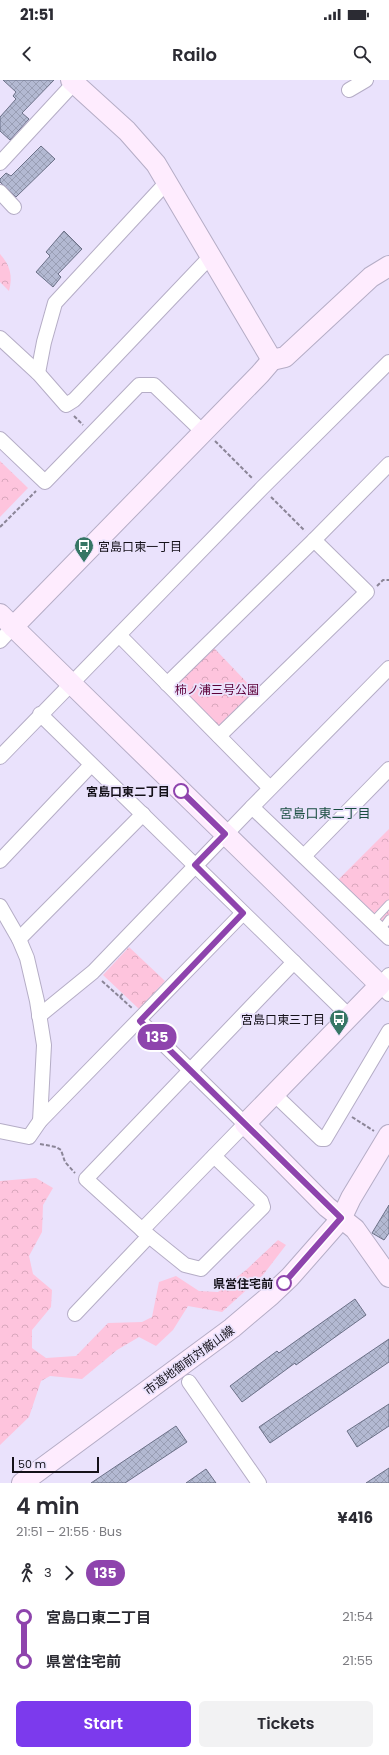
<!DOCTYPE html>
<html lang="en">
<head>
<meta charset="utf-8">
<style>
	body { margin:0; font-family:Poppins,"Noto Sans JP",sans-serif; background:#f2f2f3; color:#2b2b33; height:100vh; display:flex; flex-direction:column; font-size:15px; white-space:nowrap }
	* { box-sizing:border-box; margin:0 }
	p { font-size:13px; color:#7c7c81 }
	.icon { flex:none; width:22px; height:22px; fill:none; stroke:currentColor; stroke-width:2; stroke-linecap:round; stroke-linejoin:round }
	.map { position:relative; height:1403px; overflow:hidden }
	.side { display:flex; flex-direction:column; background:#fff; flex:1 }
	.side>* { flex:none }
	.badge { padding:0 8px; border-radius:13px; font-size:14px; line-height:26px }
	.scale { position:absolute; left:12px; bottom:10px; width:87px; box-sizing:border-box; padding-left:4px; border:2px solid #141119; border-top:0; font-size:11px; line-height:14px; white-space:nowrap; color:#141119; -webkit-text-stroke:3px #eae2fc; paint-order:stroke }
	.map>.badge { position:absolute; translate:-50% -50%; box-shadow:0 0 0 2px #fff }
	.legs { display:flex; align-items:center; gap:6px; height:44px; padding:0 16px; font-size:13px }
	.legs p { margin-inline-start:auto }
	.summary { display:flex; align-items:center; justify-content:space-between; height:68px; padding:0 16px }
	h1 { font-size:22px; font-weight:600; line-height:30px }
	.button { display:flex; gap:8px; margin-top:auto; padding:8px 16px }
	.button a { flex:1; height:46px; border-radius:6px; background:#7c3aed; color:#fff; font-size:16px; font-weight:600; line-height:46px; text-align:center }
	.button a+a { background:#f2f2f3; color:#2b2b33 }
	ul { padding:0 16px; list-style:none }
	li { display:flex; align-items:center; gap:14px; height:44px; font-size:15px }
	li i { display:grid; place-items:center; width:6px; height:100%; margin:0 5px; background:currentColor }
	li i::after { content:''; width:10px; height:10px; margin:-5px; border:3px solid; border-radius:50%; background:#fff }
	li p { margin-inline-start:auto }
	li:first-child i { background:linear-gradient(#0000 50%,currentColor 0) }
	li:last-child i { background:linear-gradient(currentColor 50%,#0000 0) }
	.status { display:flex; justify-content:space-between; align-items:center; height:28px; padding:0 20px; background:#fff; direction:ltr }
	.status svg { height:11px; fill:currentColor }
	header { display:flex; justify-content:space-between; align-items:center; height:52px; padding:0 16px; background:#fff; font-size:18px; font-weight:600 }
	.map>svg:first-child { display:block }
	.forest { fill:url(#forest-crowns) }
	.building { fill:url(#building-cross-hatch); stroke:#6b7087 }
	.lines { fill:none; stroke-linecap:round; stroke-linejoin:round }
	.lane-casing { stroke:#b5adc6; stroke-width:9 }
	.street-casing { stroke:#b5adc6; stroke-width:16 }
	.secondary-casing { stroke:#b5adc6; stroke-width:22 }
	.path { stroke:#8b8597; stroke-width:2; stroke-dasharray:4 2; stroke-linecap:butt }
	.lane { stroke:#fff; stroke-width:7 }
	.street { stroke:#fff; stroke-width:14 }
	.secondary { stroke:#feecfe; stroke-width:20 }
	.line-1-casing { stroke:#fff; stroke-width:9 }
	.line-1 { stroke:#8e44ad; stroke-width:6 }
	.stop-1-dot { fill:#fff; stroke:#8e44ad; stroke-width:2 }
	.labels { text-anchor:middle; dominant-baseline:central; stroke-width:3.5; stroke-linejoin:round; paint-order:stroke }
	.poi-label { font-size:12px; fill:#141119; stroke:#eae2fc; text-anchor:start }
	.park-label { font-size:12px; fill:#5c0039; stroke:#eae2fc }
	.stop-label { font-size:12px; font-weight:bold; fill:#141119; stroke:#eae2fc; text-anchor:end }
	.street-label { font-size:12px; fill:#141119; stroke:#eae2fc }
	.neighbourhood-label { font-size:13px; fill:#1a4e41; stroke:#eae2fc }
</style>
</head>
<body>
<div class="status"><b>21:51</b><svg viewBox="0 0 49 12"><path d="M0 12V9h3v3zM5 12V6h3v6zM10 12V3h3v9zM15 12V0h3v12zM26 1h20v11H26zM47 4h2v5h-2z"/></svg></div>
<header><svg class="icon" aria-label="back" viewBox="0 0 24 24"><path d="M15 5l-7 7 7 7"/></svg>Railo<svg class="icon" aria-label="search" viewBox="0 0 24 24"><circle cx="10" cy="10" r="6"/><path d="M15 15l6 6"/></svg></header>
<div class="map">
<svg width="389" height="1403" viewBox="0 0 389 1403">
	<defs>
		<pattern id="forest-crowns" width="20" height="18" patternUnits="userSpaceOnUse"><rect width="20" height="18" fill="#fec4dd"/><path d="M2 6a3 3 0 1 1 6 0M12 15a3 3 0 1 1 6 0" fill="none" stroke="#d9a7bd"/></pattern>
		<pattern id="building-cross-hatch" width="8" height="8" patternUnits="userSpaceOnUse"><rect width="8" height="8" fill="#b3b9d2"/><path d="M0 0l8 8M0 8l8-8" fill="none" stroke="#999eb4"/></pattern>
	</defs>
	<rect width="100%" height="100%" fill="#eae2fc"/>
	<g class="forest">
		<path d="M0 174C10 185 13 196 9 211L0 202Z"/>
		<polygon points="0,381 28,408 0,437"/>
		<polygon points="214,568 255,611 218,647 176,604"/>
		<polygon points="389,749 389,853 336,802"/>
		<polygon points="129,867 165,901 139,929 103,895"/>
		<polygon points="36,1098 53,1108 43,1125 42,1152 29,1176 33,1194 52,1210 51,1227 32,1250 32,1268 46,1278 76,1276 108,1243 142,1242 152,1237 159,1202 176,1196 199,1211 218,1212 246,1190 278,1160 286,1165 263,1195 222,1232 188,1226 173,1250 156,1266 139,1257 117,1270 82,1299 50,1296 41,1301 29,1337 0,1365 0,1101"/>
	</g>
	<g class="building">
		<polygon points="3,0 54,0 22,33 29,39 10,60 0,51 0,37 16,19 13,16 16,12"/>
		<polygon points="41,66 55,79 16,117 0,102 0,99 6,93 11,96"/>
		<polygon points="64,151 82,169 58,194 61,197 53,207 36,192 50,176 46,172"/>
		<polygon points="389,1125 389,1153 384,1160 372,1153"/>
		<polygon points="355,1219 366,1235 296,1285 295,1283 242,1322 230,1306 277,1271 279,1273"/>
		<polygon points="389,1259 389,1282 270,1363 259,1347"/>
		<polygon points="389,1324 389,1346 357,1367 347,1351"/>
		<polygon points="176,1346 187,1362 125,1403 91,1403"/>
		<polygon points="389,1388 389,1403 366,1403"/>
		<polygon points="206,1389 216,1403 186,1403"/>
	</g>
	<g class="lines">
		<defs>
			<g id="lane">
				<polyline points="374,843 376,838 389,824"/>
				<polyline points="381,850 389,839"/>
			</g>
			<g id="street">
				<polyline points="349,10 366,0"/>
				<polyline points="0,83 74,3"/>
				<polyline points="0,112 14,127"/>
				<polyline points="0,258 38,293 66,325 74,320 211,176"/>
				<polyline points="38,293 44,262 55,223 167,102"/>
				<polyline points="0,359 45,402 139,305 154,305 203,352"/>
				<polyline points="120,556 270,708"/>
				<polyline points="0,561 13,547"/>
				<polyline points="167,604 314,460 389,384"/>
				<polyline points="40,634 349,936"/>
				<polyline points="219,656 367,512 314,460"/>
				<polyline points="0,677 262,408 389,282"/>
				<polyline points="252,727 389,588"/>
				<polyline points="304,776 389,689"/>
				<polyline points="0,781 91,685"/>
				<polyline points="0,826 19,859 27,878 37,921 44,965 40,1041"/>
				<polyline points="19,859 143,734"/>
				<polyline points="389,895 380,905 389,914"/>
				<polyline points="39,936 93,892 252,727 389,858"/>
				<polyline points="140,941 245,1044 142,1150"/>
				<polyline points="274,1014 321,1059 325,1059 389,951"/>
				<polyline points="0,1051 29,1057 40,1041 243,833"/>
				<polyline points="214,1076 261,1121 263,1127 201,1189 185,1185 149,1156 86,1099 294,882"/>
				<polyline points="75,1234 149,1156"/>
				<polyline points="189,1302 259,1403"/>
			</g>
			<g id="secondary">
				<polyline points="71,0 127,51 156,84 272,280"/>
				<polyline points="0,534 380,905 245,1044 327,1127 355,1149 389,1197"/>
				<polyline points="13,547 260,294 272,280 285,277 371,197 389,186"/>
				<polyline points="22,1403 232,1248 271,1215 290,1197 341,1139 351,1118 389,1055"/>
			</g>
		</defs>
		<use href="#lane" class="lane-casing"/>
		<use href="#street" class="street-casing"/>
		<use href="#secondary" class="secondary-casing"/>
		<g class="path">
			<polyline points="74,336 83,345"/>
			<polyline points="215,361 253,399"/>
			<polyline points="271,417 305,451"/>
			<polyline points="0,447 36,411"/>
			<polyline points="377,506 383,500 389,500"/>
			<polyline points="102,901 133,929"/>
			<polyline points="120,917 123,913"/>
			<polyline points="352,1037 374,1051"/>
			<polyline points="40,1064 56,1067 61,1070 65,1082 75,1093"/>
		</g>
		<use href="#lane" class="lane"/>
		<use href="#street" class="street"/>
		<use href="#secondary" class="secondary"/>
	</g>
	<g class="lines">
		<defs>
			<polyline id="line-1" points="181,711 225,754 195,785 243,833 140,941 341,1138 284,1203"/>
		</defs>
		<use href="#line-1" class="line-1-casing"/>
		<use href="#line-1" class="line-1"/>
	</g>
	<defs>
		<symbol id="bus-pin" viewBox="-11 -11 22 30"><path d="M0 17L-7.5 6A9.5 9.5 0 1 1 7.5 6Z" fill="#367665" stroke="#eae2fc"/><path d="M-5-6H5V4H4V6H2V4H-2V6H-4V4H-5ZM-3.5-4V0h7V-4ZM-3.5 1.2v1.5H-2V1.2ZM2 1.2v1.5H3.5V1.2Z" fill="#fff"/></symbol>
	</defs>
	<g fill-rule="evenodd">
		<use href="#bus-pin" x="73" y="455" width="22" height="30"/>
		<use href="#bus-pin" x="328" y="928" width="22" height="30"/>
	</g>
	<g class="stop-1-dot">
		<circle cx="181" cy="711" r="7"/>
		<circle cx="284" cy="1203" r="7"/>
	</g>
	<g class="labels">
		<g class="poi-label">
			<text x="98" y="466">宮島口東一丁目</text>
			<text x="325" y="939" text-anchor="end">宮島口東三丁目</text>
		</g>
		<g class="park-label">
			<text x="217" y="609">柿ノ浦三号公園</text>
		</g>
		<g class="stop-label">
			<text x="170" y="711">宮島口東二丁目</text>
			<text x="273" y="1203">県営住宅前</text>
		</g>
		<g class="street-label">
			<text transform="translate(189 1280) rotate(-36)">市道地御前対厳山線</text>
		</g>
		<g class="neighbourhood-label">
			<text x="325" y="733">宮島口東二丁目</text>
		</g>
	</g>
</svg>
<div class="scale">50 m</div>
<b class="badge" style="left:157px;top:957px;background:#8e44ad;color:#fff">135</b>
</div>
<section class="side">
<div class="summary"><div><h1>4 min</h1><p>21:51 – 21:55 · Bus</p></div><b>¥416</b></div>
<div class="legs"><svg class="icon" aria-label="walk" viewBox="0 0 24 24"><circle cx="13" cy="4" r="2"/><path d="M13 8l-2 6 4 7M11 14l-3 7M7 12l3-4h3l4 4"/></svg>3<svg class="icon" aria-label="forward" viewBox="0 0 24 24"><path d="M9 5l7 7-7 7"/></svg><b class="badge" style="background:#8e44ad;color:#fff">135</b></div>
<ul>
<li><i style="color:#8e44ad"></i><b>宮島口東二丁目</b><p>21:54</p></li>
<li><i style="color:#8e44ad"></i><b>県営住宅前</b><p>21:55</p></li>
</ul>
<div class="button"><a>Start</a><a>Tickets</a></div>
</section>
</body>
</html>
